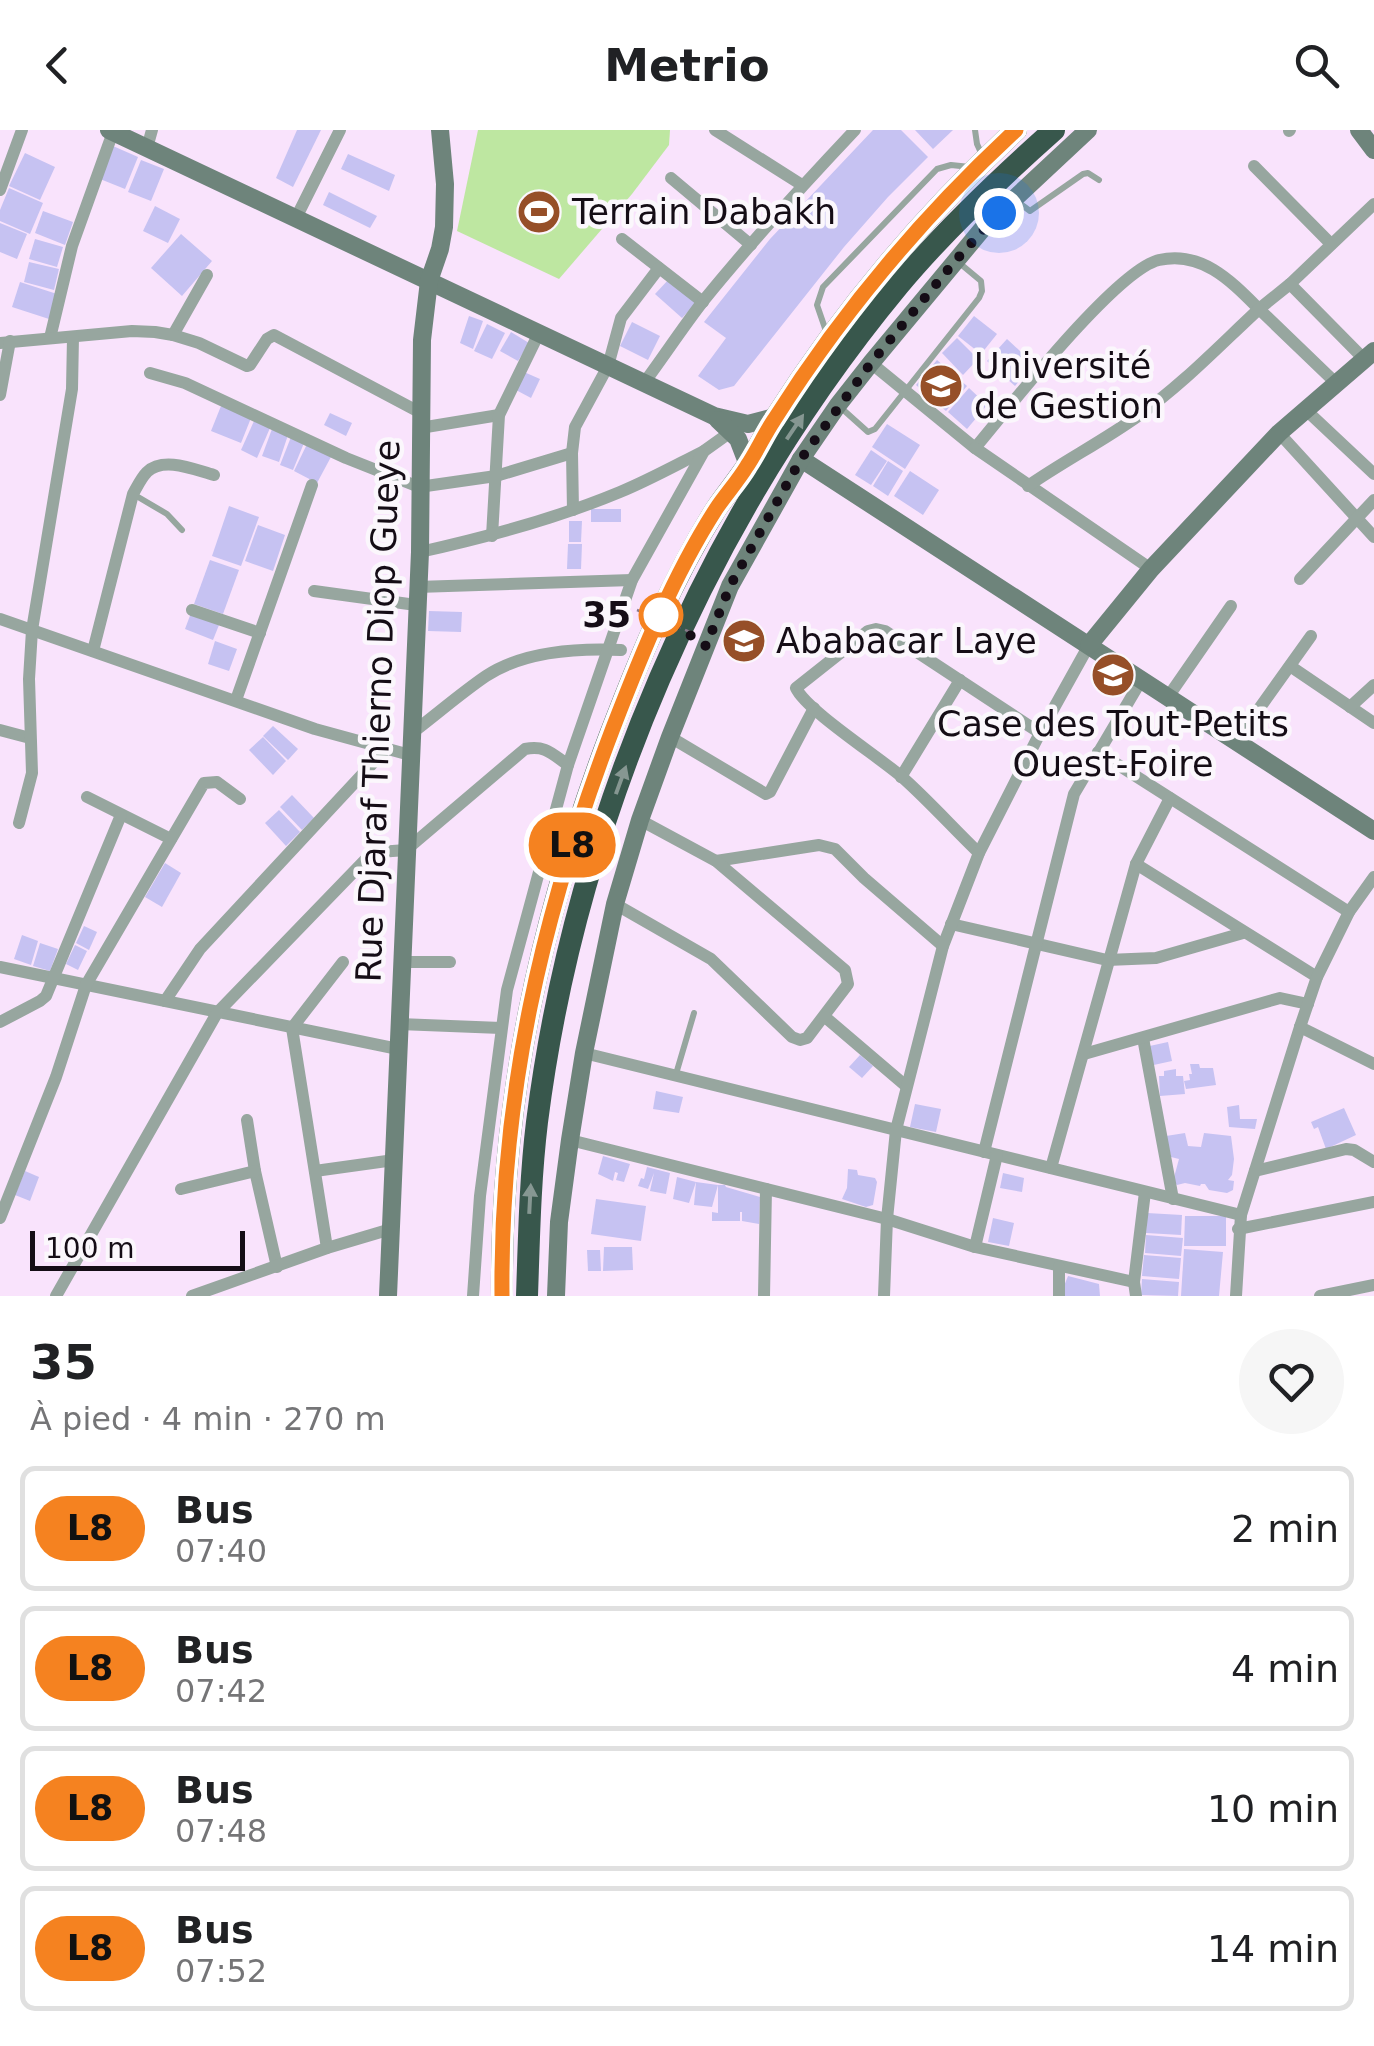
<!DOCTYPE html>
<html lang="fr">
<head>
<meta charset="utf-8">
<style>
	body { margin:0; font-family:"DejaVu Sans",sans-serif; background:#f6f6f6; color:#202124; height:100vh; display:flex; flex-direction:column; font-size:38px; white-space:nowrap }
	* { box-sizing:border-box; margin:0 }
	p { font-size:32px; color:#757577 }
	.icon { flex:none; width:55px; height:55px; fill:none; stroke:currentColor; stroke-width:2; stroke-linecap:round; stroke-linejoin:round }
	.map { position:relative; height:1166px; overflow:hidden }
	.details { display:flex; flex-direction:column; background:#fff; flex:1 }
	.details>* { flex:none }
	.badge { padding:0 20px; border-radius:32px; font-size:35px; line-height:65px }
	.scale { position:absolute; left:30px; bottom:25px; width:215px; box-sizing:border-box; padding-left:10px; border:5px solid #150d16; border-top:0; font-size:28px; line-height:35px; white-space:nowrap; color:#150d16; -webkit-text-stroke:8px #fbf7fc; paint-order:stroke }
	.you { position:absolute; width:50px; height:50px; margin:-25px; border:8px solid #fff; border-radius:50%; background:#1a73e8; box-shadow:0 0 0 15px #1a73e833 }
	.map>.badge { position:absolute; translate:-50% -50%; box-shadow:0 0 0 5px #fff }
	.round { display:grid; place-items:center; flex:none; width:105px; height:105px; border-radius:52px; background:#f6f6f6 }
	.headline { display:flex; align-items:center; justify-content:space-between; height:170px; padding:0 30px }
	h1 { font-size:48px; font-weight:600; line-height:75px }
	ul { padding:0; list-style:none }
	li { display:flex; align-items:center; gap:30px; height:125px; margin:0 20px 15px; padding:0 10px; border:5px solid #e0e0e0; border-radius:15px }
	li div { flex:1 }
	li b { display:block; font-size:38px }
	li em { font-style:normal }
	li .badge { min-width:110px; font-weight:700; text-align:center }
	header { display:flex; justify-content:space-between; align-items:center; height:130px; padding:0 30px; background:#fff; font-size:45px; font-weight:600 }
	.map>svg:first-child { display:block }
	.green { fill:#bee7a1 }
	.building { fill:#c6c2f2 }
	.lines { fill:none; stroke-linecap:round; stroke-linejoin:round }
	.lane { stroke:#97a69f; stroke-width:6 }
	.street { stroke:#97a69f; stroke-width:12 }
	.secondary { stroke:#6e847b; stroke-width:18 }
	.highway { stroke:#38574c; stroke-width:22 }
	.path-bridge { stroke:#88798a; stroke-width:2.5; stroke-dasharray:8 5; stroke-linecap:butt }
	.oneway { fill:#869792 }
	.line-casing { stroke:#fff; stroke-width:22 }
	.line { stroke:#f58220; stroke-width:15 }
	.walk { stroke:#150d16; stroke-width:10; stroke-dasharray:0 18 }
	.stop-dot { fill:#fff; stroke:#f58220; stroke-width:5 }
	.labels { text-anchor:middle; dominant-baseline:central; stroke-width:9; stroke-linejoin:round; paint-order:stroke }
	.poi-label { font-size:35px; fill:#150d16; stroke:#fbf7fc; text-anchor:start }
	.stop-label { font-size:35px; font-weight:bold; fill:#150d16; stroke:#fbf7fc; text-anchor:end }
	.street-label { font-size:35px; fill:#150d16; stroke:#fbf7fc }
</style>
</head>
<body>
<header><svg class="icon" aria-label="back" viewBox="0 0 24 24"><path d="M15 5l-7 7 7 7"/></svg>Metrio<svg class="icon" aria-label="search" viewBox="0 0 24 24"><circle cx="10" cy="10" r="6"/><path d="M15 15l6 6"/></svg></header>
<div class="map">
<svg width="1374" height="1166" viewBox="0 0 1374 1166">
	<rect width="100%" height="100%" fill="#f9e3fc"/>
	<polygon class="green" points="478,0 670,0 669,15 632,64 559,149 457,101"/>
	<g class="building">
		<polygon points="297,0 321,0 293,57 276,48"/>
		<polygon points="873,0 901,0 928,27 888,67 844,117 734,256 719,260 698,246 726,208 704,192 770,109"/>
		<polygon points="915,0 953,0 933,19"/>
		<polygon points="113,16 138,27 125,59 100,49"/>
		<polygon points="25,23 55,37 40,70 9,56"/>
		<polygon points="348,24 395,45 389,61 341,39"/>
		<polygon points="141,30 164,39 151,71 128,62"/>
		<polygon points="9,58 43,73 30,104 0,91 0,80"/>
		<polygon points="329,62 377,86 370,98 323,75"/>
		<polygon points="155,76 180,89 168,113 143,101"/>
		<polygon points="43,81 73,92 65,115 35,103"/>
		<polygon points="0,93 27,104 17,129 0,122"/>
		<polygon points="181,104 212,131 182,166 151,138"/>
		<polygon points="35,109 63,117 57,137 29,129"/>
		<polygon points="29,132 59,139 54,160 24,152"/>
		<polygon points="670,148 697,172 682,188 655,164"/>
		<polygon points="20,152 57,164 49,189 12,177"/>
		<polygon points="469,186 483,191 473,219 460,213"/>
		<polygon points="974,186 997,204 981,224 958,206"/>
		<polygon points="632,192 660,206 648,230 620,216"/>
		<polygon points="487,194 505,203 492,229 474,221"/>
		<polygon points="511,202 529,213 518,231 500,221"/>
		<polygon points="957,208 978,229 963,245 942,223"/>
		<polygon points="1007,209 1034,234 1015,256 987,231"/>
		<polygon points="937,230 967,256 946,281 916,255"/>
		<polygon points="524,242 540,249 531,268 516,260"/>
		<polygon points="969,258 987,275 967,299 948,282"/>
		<polygon points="221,276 251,288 241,313 211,301"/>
		<polygon points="330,283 352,293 346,306 324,295"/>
		<polygon points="254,291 270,298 257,328 241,320"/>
		<polygon points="887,294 920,315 905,339 872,317"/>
		<polygon points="272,299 288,305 279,332 262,326"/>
		<polygon points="291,307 304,313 293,340 280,335"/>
		<polygon points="308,312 332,325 317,353 294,341"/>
		<polygon points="871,320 887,331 871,355 855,345"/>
		<polygon points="888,331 903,341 888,366 873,356"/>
		<polygon points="910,341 939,360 923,385 894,366"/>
		<polygon points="229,376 259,387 241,436 212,426"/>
		<rect x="591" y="379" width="30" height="13"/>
		<polygon points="569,391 582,391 581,412 569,412"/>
		<polygon points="258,395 285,405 273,441 245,431"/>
		<polygon points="568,414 582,414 581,439 567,439"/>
		<polygon points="210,430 239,440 223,484 194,474"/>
		<polygon points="429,481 462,482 461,502 428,501"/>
		<polygon points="191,483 219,495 213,510 185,499"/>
		<polygon points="215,511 237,519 229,541 208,534"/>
		<polygon points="273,596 298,619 288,630 263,606"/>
		<polygon points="263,607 286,631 273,645 249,620"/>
		<polygon points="292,665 314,688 302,700 280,677"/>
		<polygon points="279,680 300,702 286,716 265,693"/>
		<polygon points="165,733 181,743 162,777 145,767"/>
		<polygon points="84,796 97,802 89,820 76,813"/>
		<polygon points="22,805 38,811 31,835 14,829"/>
		<polygon points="40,813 58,819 50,841 33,836"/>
		<polygon points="75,815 87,821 78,840 66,834"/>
		<polygon points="1168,912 1172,931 1149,936 1145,917"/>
		<polygon points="860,925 873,936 862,948 849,937"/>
		<polygon points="1190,934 1199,934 1200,938 1213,938 1216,955 1186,959 1184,951 1190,950 1189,944 1192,944"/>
		<polygon points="1176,939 1176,946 1183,946 1185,964 1160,966 1159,946 1164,946 1164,941"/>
		<polygon points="656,961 683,967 679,983 653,979"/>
		<polygon points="915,974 941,979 936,1002 910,997"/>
		<polygon points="1239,975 1240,989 1257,989 1255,999 1229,997 1227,977"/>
		<polygon points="1344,978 1356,1005 1326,1019 1318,997 1314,999 1311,992"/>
		<polygon points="1185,1003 1188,1016 1201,1017 1204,1003 1231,1006 1234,1029 1232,1045 1228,1050 1234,1051 1233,1060 1227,1063 1209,1060 1205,1054 1201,1054 1200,1056 1185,1053 1177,1055 1173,1051 1179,1029 1171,1027 1166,1006"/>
		<polygon points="603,1026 630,1034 624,1052 616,1050 618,1043 615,1042 613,1051 598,1044"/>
		<polygon points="647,1037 670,1043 666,1064 650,1061 654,1043 648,1059 638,1056 641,1048 644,1049"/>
		<polygon points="848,1039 857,1040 858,1045 875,1048 877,1052 873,1075 866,1077 842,1069 847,1058"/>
		<polygon points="25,1041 39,1047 30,1071 15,1065"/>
		<polygon points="1003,1043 1024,1048 1022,1062 1000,1058"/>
		<polygon points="677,1047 696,1052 689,1073 673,1069"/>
		<polygon points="696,1052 718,1055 712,1077 694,1075"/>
		<polygon points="718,1055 725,1055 726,1057 760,1067 759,1094 742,1091 742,1082 740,1082 740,1091 712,1091 712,1082 718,1083"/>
		<polygon points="596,1069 646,1076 641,1111 591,1104"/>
		<polygon points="1147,1083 1182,1085 1181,1105 1146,1103"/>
		<polygon points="1185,1086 1226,1086 1226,1116 1184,1116"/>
		<polygon points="993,1088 1014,1093 1009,1116 988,1112"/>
		<polygon points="1146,1105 1183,1108 1181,1126 1145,1123"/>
		<polygon points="604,1117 632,1117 633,1140 603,1141"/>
		<polygon points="1184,1119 1223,1122 1219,1166 1181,1166"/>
		<polygon points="587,1120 600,1120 601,1141 588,1141"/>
		<polygon points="1144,1125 1181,1128 1179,1149 1142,1146"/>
		<polygon points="1068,1146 1099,1154 1100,1166 1064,1166 1064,1156"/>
		<polygon points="1142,1149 1179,1152 1178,1166 1141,1165"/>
	</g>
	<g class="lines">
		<g class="lane">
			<polyline points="975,0 977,14 983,27"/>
			<polyline points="1014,69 1030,81 1083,44 1088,43 1099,50"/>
			<polyline points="827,204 817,175 823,157 937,39 951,35 970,37"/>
			<polyline points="839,276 868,302 875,299 979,168 982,161 981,151 957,131"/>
			<polyline points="133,364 167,384 182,400"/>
			<polyline points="676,944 694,883"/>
		</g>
		<g class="street">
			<polyline points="715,0 802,55"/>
			<polyline points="1289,1 1290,0"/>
			<polyline points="147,18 152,0"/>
			<polyline points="1254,36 1331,114"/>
			<polyline points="671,48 751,115"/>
			<polyline points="0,60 22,0"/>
			<polyline points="296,88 340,0"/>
			<polyline points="622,109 703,172"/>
			<polyline points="1290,154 1374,74"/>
			<polyline points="173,205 207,145"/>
			<polyline points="50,208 72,116 113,2"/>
			<polyline points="0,213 132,201 155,202 173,205 199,213 247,236 250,235 267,209 274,205 421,283"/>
			<path d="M871 233 975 318C1007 280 1116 140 1159 130 1202 120 1232 152 1259 179L1290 154 1365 230"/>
			<polyline points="150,243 185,253 346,328 419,357 496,346 572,323"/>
			<path d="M644 253C664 226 683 197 704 170 752 111 803 55 855 0"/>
			<polyline points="0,265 10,211"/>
			<polyline points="1307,281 1374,344"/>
			<polyline points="420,298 499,285"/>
			<polyline points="1279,303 1374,407"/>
			<polyline points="975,318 1151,439"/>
			<path d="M1028 356C1064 331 1103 311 1138 286 1182 255 1220 215 1259 179L1338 255"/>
			<polyline points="573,380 572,323 575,297 608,236 621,188 659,138"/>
			<polyline points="492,406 499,285 539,203"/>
			<path d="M420 422C488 407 555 389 620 362 649 350 676 335 704 321"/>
			<polyline points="1300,449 1374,370"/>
			<polyline points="417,457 632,450"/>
			<polyline points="314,461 416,475"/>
			<polyline points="192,480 260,503"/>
			<polyline points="0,489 315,599 410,625"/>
			<path d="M93 521 133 364C137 357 141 348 147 342 164 326 195 340 214 345"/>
			<polyline points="1290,536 1374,593"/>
			<polyline points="1168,567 1231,476"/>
			<polyline points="236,570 312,355"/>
			<polyline points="1350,577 1374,555"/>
			<polyline points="0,600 30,608"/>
			<path d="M412 603C437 584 461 563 486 546 524 521 577 518 621 520"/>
			<polyline points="670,607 766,664 770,662 814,578"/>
			<polyline points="1236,611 1311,506"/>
			<polyline points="1098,622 1349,782"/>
			<polyline points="901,647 960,550"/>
			<polyline points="87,667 171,709"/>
			<polyline points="19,693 32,643 29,549 32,500 72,259 73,207"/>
			<path d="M979 723C953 698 929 671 902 647 879 627 806 580 796 558L868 501 876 499 885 501 1040 603"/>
			<polyline points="716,731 819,715 835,719 864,748 943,816"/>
			<polyline points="1136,734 1317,847"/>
			<polyline points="615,774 711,829 792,907 800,910 807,908 848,854 845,840 716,731 640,690"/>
			<polyline points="951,794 1107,830 1156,828 1243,803"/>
			<polyline points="402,832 450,832"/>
			<polyline points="0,837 398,919"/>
			<polyline points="165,871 200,819 385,620"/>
			<polyline points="825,887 906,956"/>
			<polyline points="0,892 40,871 46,866 121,685"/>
			<polyline points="399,894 501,898"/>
			<polyline points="1300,897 1374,934"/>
			<polyline points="1143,908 1173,1069"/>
			<polyline points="584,923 1241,1085"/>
			<polyline points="1084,924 1280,868 1308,874"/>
			<polyline points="247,990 255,1041 277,1137"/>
			<polyline points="570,1010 887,1089 975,1117 1134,1152"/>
			<polyline points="984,1022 1074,664 1142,549"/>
			<polyline points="1051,1038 1136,734 1170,668"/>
			<polyline points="315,1041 394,1030"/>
			<polyline points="1255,1041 1346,1019 1354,1020 1374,1032"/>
			<polyline points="181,1059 255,1041"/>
			<polyline points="0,1088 56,947 86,855 204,653 217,652 240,669"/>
			<polyline points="1238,1099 1374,1072"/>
			<polyline points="975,1117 997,1025"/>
			<polyline points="327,1118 292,898 343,832"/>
			<polyline points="1059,1137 1059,1166"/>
			<path d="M56 1166 217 883 369 726 379 722 406 720 525 619C546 615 552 624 568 635"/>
			<polyline points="192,1166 327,1118 391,1099"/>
			<polyline points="473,1166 480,1066 507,860 568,635 632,450 704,321 732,301"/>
			<polyline points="764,1166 766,1059"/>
			<polyline points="884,1166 887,1089 896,1000 943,816 979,723 1040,603 1089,515"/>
			<polyline points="1136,1166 1134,1152 1145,1062"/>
			<polyline points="1236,1166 1241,1085 1300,897 1317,847 1349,782 1374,747"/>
			<polyline points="1320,1166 1374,1155"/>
		</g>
		<g class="secondary">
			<polyline points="109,0 714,286 748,294 775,287"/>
			<polyline points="1359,0 1374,20"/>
			<polyline points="718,290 738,309 748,335"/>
			<polyline points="801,329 1374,701"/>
			<polyline points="1089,515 1151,439 1279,303 1374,221"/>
			<polyline points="388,1166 420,422 422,210 429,151 440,119 444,97 445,54 440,0"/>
			<polyline points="556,1166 559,1092 570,1010 584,923 615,774 640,690 670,607 730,456 801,329 838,275 871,233 984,97 1088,0"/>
		</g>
		<g class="highway">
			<path d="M502 1166C500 970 541 787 610 605 640 527 672 449 716 379 726 364 738 350 747 336 757 321 764 305 774 290 841 184 924 85 1016 0"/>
			<path d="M527 1166C529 1108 530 1050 537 992 575 692 705 389 899 155 945 100 1000 48 1054 0"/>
		</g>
		<polyline class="path-bridge" points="637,480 695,504"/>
	</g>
	<defs><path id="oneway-solid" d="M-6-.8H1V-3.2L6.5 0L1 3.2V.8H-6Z" transform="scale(2.5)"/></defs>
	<g class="oneway">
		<use href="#oneway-solid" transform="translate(795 297) rotate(-56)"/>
		<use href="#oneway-solid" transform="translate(621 650) rotate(-70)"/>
		<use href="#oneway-solid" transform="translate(530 1069) rotate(-87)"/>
	</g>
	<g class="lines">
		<defs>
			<path id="line" d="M502 1166C500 966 542 784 613 598 642 523 673 446 716 379 726 364 738 351 747 336 757 321 764 305 774 290 841 184 924 85 1016 0"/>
		</defs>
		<use href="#line" class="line-casing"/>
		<use href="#line" class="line"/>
		<polyline class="walk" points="661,485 706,516 730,456 801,329 871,233 956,130 999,83"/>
	</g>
	<defs>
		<symbol id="stadium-disc" viewBox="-11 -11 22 22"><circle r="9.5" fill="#964f28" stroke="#fbf7fc"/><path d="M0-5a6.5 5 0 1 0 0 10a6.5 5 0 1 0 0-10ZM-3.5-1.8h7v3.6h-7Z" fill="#fff"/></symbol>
		<symbol id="university-disc" viewBox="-11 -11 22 22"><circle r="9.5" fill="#964f28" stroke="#fbf7fc"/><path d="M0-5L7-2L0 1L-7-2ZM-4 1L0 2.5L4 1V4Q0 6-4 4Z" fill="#fff"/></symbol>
		<symbol id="school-disc" viewBox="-11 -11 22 22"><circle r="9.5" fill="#964f28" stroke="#fbf7fc"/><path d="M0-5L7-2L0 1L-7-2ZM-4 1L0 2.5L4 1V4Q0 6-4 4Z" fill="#fff"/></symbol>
	</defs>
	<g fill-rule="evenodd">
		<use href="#stadium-disc" x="514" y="57" width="50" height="50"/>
		<use href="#university-disc" x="916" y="231" width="50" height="50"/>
		<use href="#school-disc" x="719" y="486" width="50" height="50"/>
		<use href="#school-disc" x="1088" y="520" width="50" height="50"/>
	</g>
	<circle class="stop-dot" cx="661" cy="485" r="20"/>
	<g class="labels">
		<g class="poi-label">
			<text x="572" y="82">Terrain Dabakh</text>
			<text x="974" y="236">Université<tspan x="974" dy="40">de Gestion</tspan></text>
			<text x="776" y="511">Ababacar Laye</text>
			<text x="1113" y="594" text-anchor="middle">Case des Tout-Petits<tspan x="1113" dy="40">Ouest-Foire</tspan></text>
		</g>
		<g class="stop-label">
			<text x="631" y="485">35</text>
		</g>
		<g class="street-label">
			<text transform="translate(378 581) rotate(-88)">Rue Djaraf Thierno Diop Gueye</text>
		</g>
	</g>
</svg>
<div class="scale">100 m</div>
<div class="you" style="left:999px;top:83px"></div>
<b class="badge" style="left:572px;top:715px;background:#f58220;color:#111">L8</b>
</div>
<section class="details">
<div class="headline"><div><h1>35</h1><p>À pied · 4 min · 270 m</p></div><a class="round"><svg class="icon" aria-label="heart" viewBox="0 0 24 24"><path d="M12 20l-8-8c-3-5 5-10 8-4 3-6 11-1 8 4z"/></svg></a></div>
<ul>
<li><span class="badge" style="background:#f58220;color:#111">L8</span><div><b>Bus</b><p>07:40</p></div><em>2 min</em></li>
<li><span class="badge" style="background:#f58220;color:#111">L8</span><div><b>Bus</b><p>07:42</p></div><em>4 min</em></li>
<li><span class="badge" style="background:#f58220;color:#111">L8</span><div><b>Bus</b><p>07:48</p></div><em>10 min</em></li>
<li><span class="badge" style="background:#f58220;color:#111">L8</span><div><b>Bus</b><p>07:52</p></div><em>14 min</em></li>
</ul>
</section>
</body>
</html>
